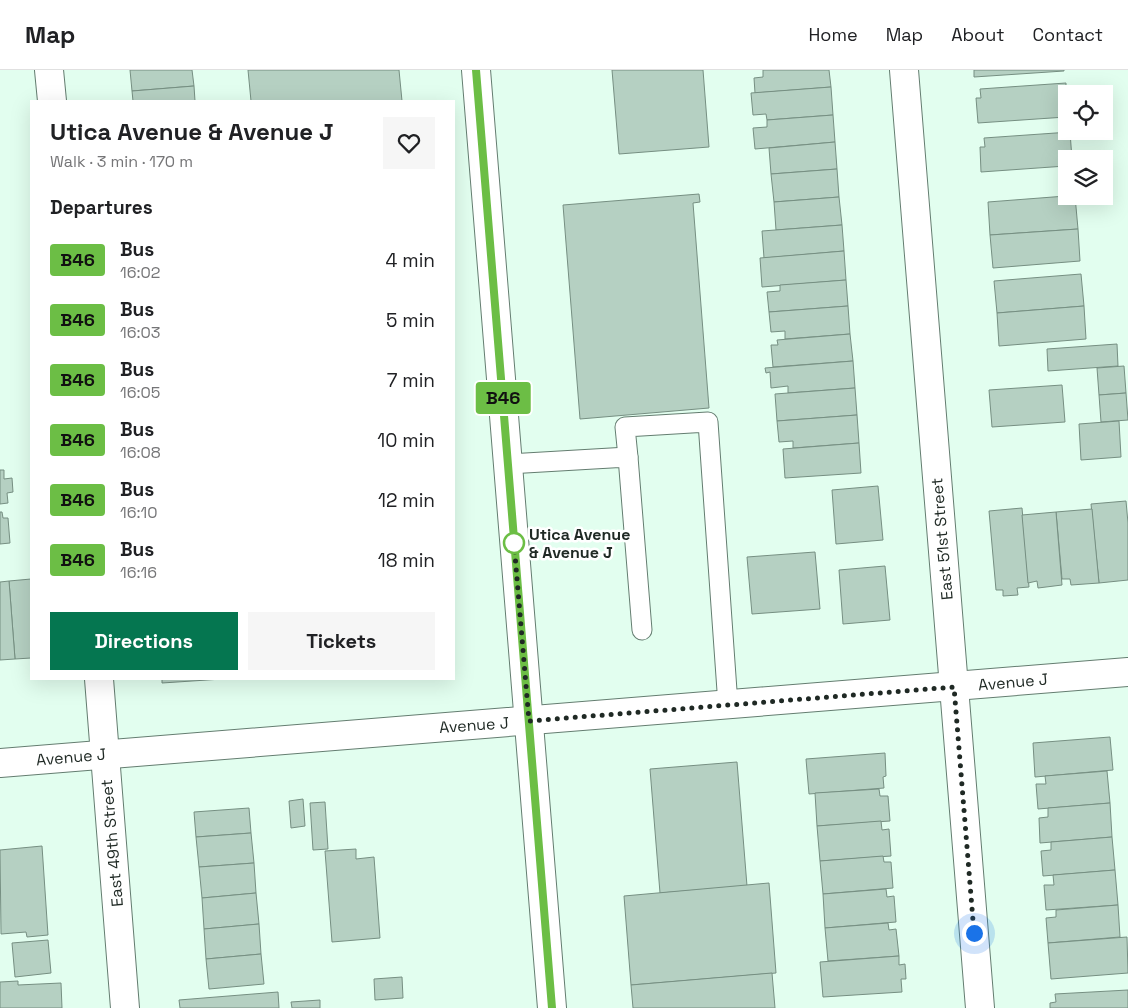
<!DOCTYPE html>
<html lang="en">
<head>
<meta charset="utf-8">
<style>
	body { margin:0; font-family:"Space Grotesk",sans-serif; background:#f6f6f6; color:#202124; height:100vh; display:flex; flex-direction:column; font-size:19px; white-space:nowrap }
	* { box-sizing:border-box; margin:0 }
	p { font-size:16px; color:#757577 }
	.icon { flex:none; width:28px; height:28px; fill:none; stroke:currentColor; stroke-width:2; stroke-linecap:round; stroke-linejoin:round }
	.map { position:relative; flex:1; overflow:hidden }
	.details { position:absolute; left:30px; top:30px; width:425px; height:580px; display:flex; flex-direction:column; background:#fff; border-radius:0px; box-shadow:0 5px 20px #0002 }
	.details>* { flex:none }
	.badge { padding:0 10px; border-radius:4px; font-size:18px; line-height:32px }
	.fabs { position:absolute; left:1058px; top:15px; display:grid; gap:10px }
	.fabs a { display:grid; place-items:center; width:55px; height:55px; border-radius:0px; background:#fff; box-shadow:0 5px 20px #0002; font-size:25px }
	.you { position:absolute; width:25px; height:25px; margin:-12px; border:4px solid #fff; border-radius:50%; background:#1a73e8; box-shadow:0 0 0 8px #1a73e833 }
	.map>.badge { position:absolute; translate:-50% -50%; box-shadow:0 0 0 2px #fff }
	h2 { padding:0 20px; font-size:19px; line-height:45px }
	.round { display:grid; place-items:center; flex:none; width:52px; height:52px; border-radius:0px; background:#f6f6f6 }
	.head { display:flex; align-items:center; justify-content:space-between; height:85px; padding:0 20px }
	h1 { font-size:24px; font-weight:700; line-height:38px }
	.primary-button { display:flex; gap:10px; margin-top:auto; padding:10px 20px }
	.primary-button a { flex:1; height:58px; border-radius:0px; background:#057650; color:#fff; font-size:20px; font-weight:700; line-height:58px; text-align:center }
	.primary-button a+a { background:#f6f6f6; color:#202124 }
	ul { padding:0; list-style:none }
	li { display:flex; align-items:center; gap:15px; height:60px; padding:0 20px }
	li div { flex:1 }
	li b { display:block; font-size:19px }
	li em { font-style:normal }
	li .badge { min-width:55px; font-weight:700; text-align:center }
	header { display:flex; align-items:center; gap:30px; box-sizing:border-box; height:70px; padding:0 25px; background:#fff; border-bottom:1px solid #e0e0e0 }
	header strong { font-size:24px }
	nav { display:flex; gap:28px; margin-inline-start:auto; font-size:18px }
	.map>svg:first-child { display:block }
	.building { fill:#b5d0c2; stroke:#768f82 }
	.lines { fill:none; stroke-linecap:round; stroke-linejoin:round }
	.service-casing { stroke:#647d70; stroke-width:21 }
	.minor-casing { stroke:#647d70; stroke-width:30 }
	.secondary-casing { stroke:#647d70; stroke-width:30 }
	.service { stroke:#fff; stroke-width:19 }
	.minor { stroke:#fff; stroke-width:28 }
	.secondary { stroke:#fff; stroke-width:28 }
	.line-casing { stroke:#fff; stroke-width:11 }
	.line { stroke:#6cbe45; stroke-width:8 }
	.walk { stroke:#1f2924; stroke-width:5; stroke-dasharray:0 9 }
	.stop-dot { fill:#fff; stroke:#6cbe45; stroke-width:2.5 }
	.labels { text-anchor:middle; dominant-baseline:central; stroke-width:5; stroke-linejoin:round; paint-order:stroke }
	.stop-label { font-size:16px; font-weight:bold; fill:#1f2924; stroke:#fff; text-anchor:start }
	.street-label { font-size:16px; fill:#1f2924; stroke:#fff }
</style>
</head>
<body>
<header>
<strong>Map</strong>
<nav><a>Home</a><a>Map</a><a>About</a><a>Contact</a></nav>
</header>
<div class="map">
<svg width="1128" height="938" viewBox="0 0 1128 938">
	<rect width="100%" height="100%" fill="#e2feef"/>
	<g class="building">
		<polygon points="130,0 192,0 194,16 132,21"/>
		<polygon points="248,0 399,0 402,31 251,31"/>
		<polygon points="612,0 703,0 709,77 619,84"/>
		<polygon points="763,0 829,0 831,17 755,23 754,8 763,7"/>
		<polygon points="974,0 1064,0 1064,1 974,7"/>
		<polygon points="1066,13 1066,47 978,53 976,28 981,28 980,19"/>
		<polygon points="194,16 195,31 133,31 132,21"/>
		<polygon points="831,17 833,45 767,50 766,44 753,45 751,23"/>
		<polygon points="833,45 835,72 755,79 753,58 767,57 767,50"/>
		<polygon points="1070,62 1072,89 1066,89 1066,96 981,102 980,77 985,77 984,68"/>
		<polygon points="835,72 837,99 771,104 769,78"/>
		<polygon points="837,99 839,127 774,132 771,104"/>
		<polygon points="699,124 700,132 693,133 709,338 580,349 563,135"/>
		<polygon points="1066,126 1075,126 1078,159 990,165 988,132"/>
		<polygon points="839,127 842,155 776,160 774,132"/>
		<polygon points="842,155 844,181 764,188 762,161"/>
		<polygon points="1078,159 1080,191 993,198 990,165"/>
		<polygon points="844,181 846,210 762,217 760,188"/>
		<polygon points="1081,204 1084,236 997,243 994,211"/>
		<polygon points="846,210 848,236 769,242 767,222 780,221 780,215"/>
		<polygon points="848,236 850,264 785,269 785,261 771,262 769,242"/>
		<polygon points="1084,236 1086,269 999,276 997,243"/>
		<polygon points="850,264 853,291 773,297 771,275 778,275 777,270"/>
		<polygon points="1117,274 1118,296 1048,301 1047,279"/>
		<polygon points="853,291 855,318 788,323 788,316 771,318 770,302 766,303 765,298"/>
		<polygon points="1124,296 1126,323 1099,325 1097,298"/>
		<polygon points="1062,315 1065,352 992,357 989,320"/>
		<polygon points="855,318 857,345 777,351 775,324"/>
		<polygon points="1126,323 1128,350 1101,352 1099,325"/>
		<polygon points="857,345 859,373 793,378 793,371 779,372 777,351"/>
		<polygon points="1119,351 1121,387 1081,390 1079,354"/>
		<polygon points="859,373 861,403 785,408 783,379"/>
		<polygon points="0,400 4,400 4,409 12,408 13,422 7,423 8,433 0,434"/>
		<polygon points="878,416 883,470 836,474 832,420"/>
		<polygon points="1126,431 1128,453 1128,510 1099,513 1091,434"/>
		<polygon points="1022,438 1029,517 1017,518 1018,525 1003,526 1003,520 996,520 989,441"/>
		<polygon points="1092,439 1099,513 1071,515 1070,509 1062,509 1056,442"/>
		<polygon points="0,442 2,442 3,448 8,448 10,473 0,474"/>
		<polygon points="1056,442 1062,515 1038,518 1037,511 1028,513 1022,445"/>
		<polygon points="815,482 820,539 752,544 747,487"/>
		<polygon points="885,496 890,550 843,554 839,500"/>
		<polygon points="31,509 31,588 15,589 9,511"/>
		<polygon points="9,511 15,589 0,590 0,512"/>
		<polygon points="162,609 222,609 162,613"/>
		<polygon points="1110,667 1113,700 1035,707 1033,673"/>
		<polygon points="885,683 886,706 883,707 884,718 809,724 806,689"/>
		<polygon points="737,692 747,816 660,823 650,699"/>
		<polygon points="1107,701 1110,733 1038,739 1036,714 1046,714 1045,706"/>
		<polygon points="879,719 880,726 888,726 890,751 817,756 815,723"/>
		<polygon points="303,729 305,756 291,758 289,731"/>
		<polygon points="325,732 328,779 313,780 310,733"/>
		<polygon points="1110,733 1112,767 1040,773 1039,748 1048,747 1048,738"/>
		<polygon points="249,738 251,763 196,767 194,742"/>
		<polygon points="881,751 882,760 889,759 891,786 820,791 817,756"/>
		<polygon points="251,763 254,793 199,797 196,767"/>
		<polygon points="1112,767 1115,800 1043,806 1041,781 1051,780 1051,772"/>
		<polygon points="42,776 48,865 27,867 26,862 1,864 0,780"/>
		<polygon points="356,779 356,789 374,787 380,868 332,872 325,781"/>
		<polygon points="883,786 884,792 891,792 893,818 823,824 820,791"/>
		<polygon points="254,793 256,823 202,828 199,797"/>
		<polygon points="1115,800 1118,835 1046,840 1044,815 1054,815 1053,805"/>
		<polygon points="769,813 776,903 631,915 624,826"/>
		<polygon points="886,819 887,827 894,826 896,852 825,858 823,824"/>
		<polygon points="256,823 259,854 204,859 202,828"/>
		<polygon points="1118,835 1120,867 1048,873 1046,848 1056,847 1056,840"/>
		<polygon points="888,853 889,860 896,859 899,886 828,891 825,858"/>
		<polygon points="259,854 261,884 206,889 204,859"/>
		<polygon points="1127,867 1128,903 1051,909 1048,873"/>
		<polygon points="48,870 51,903 15,907 12,873"/>
		<polygon points="261,884 264,914 209,919 206,889"/>
		<polygon points="899,886 899,895 905,894 906,909 901,909 902,922 823,927 820,892"/>
		<polygon points="772,903 775,938 633,938 631,915"/>
		<polygon points="402,907 403,928 375,930 374,909"/>
		<polygon points="18,911 18,915 61,913 62,938 0,938 0,912"/>
		<polygon points="1128,920 1128,938 1050,938 1050,933 1056,932 1055,924"/>
		<polygon points="278,922 279,938 180,938 179,930"/>
		<polygon points="320,930 320,938 292,938 291,932"/>
	</g>
	<g class="lines">
		<defs>
			<g id="service">
				<polyline points="628,387 625,357 708,352 728,635"/>
				<polyline points="508,394 628,387 642,560"/>
			</g>
			<g id="minor">
				<polyline points="49,0 52,31"/>
				<polyline points="904,0 980,938"/>
				<polyline points="99,609 125,938"/>
				<polyline points="0,693 1128,602"/>
			</g>
			<polyline id="secondary" points="476,0 552,938"/>
		</defs>
		<use href="#service" class="service-casing"/>
		<use href="#minor" class="minor-casing"/>
		<use href="#secondary" class="secondary-casing"/>
		<use href="#service" class="service"/>
		<use href="#minor" class="minor"/>
		<use href="#secondary" class="secondary"/>
	</g>
	<g class="lines">
		<defs>
			<polyline id="line" points="476,0 552,938"/>
		</defs>
		<use href="#line" class="line-casing"/>
		<use href="#line" class="line"/>
		<polyline class="walk" points="514,473 529,651 954,617 974,863"/>
	</g>
	<circle class="stop-dot" cx="514" cy="473" r="10"/>
	<g class="labels">
		<g class="stop-label">
			<text x="529" y="464">Utica Avenue<tspan x="529" dy="18">&amp; Avenue J</tspan></text>
		</g>
		<g class="street-label">
			<text transform="translate(942 469) rotate(-95)">East 51st Street</text>
			<text transform="translate(1013 612) rotate(-5)">Avenue J</text>
			<text transform="translate(474 655) rotate(-4)">Avenue J</text>
			<text transform="translate(71 687) rotate(-5)">Avenue J</text>
			<text transform="translate(112 773) rotate(-95)">East 49th Street</text>
		</g>
	</g>
</svg>
<div class="fabs">
<a><svg class="icon" aria-label="locate" viewBox="0 0 24 24"><circle cx="12" cy="12" r="6"/><path d="M12 2v4M12 18v4M2 12h4M18 12h4"/></svg></a>
<a><svg class="icon" aria-label="layers" viewBox="0 0 24 24"><path d="M12 4l9 5-9 5-9-5zM3 14l9 5 9-5"/></svg></a>
</div>
<div class="you" style="left:974px;top:863px"></div>
<b class="badge" style="left:503px;top:328px;background:#6cbe45;color:#111">B46</b>
<section class="details">
<div class="head"><div><h1>Utica Avenue &amp; Avenue J</h1><p>Walk · 3 min · 170 m</p></div><a class="round"><svg class="icon" aria-label="heart" viewBox="0 0 24 24"><path d="M12 20l-8-8c-3-5 5-10 8-4 3-6 11-1 8 4z"/></svg></a></div>
<h2>Departures</h2>
<ul>
<li><span class="badge" style="background:#6cbe45;color:#111">B46</span><div><b>Bus</b><p>16:02</p></div><em>4 min</em></li>
<li><span class="badge" style="background:#6cbe45;color:#111">B46</span><div><b>Bus</b><p>16:03</p></div><em>5 min</em></li>
<li><span class="badge" style="background:#6cbe45;color:#111">B46</span><div><b>Bus</b><p>16:05</p></div><em>7 min</em></li>
<li><span class="badge" style="background:#6cbe45;color:#111">B46</span><div><b>Bus</b><p>16:08</p></div><em>10 min</em></li>
<li><span class="badge" style="background:#6cbe45;color:#111">B46</span><div><b>Bus</b><p>16:10</p></div><em>12 min</em></li>
<li><span class="badge" style="background:#6cbe45;color:#111">B46</span><div><b>Bus</b><p>16:16</p></div><em>18 min</em></li>
</ul>
<div class="primary-button"><a>Directions</a><a>Tickets</a></div>
</section>
</div>
</body>
</html>
